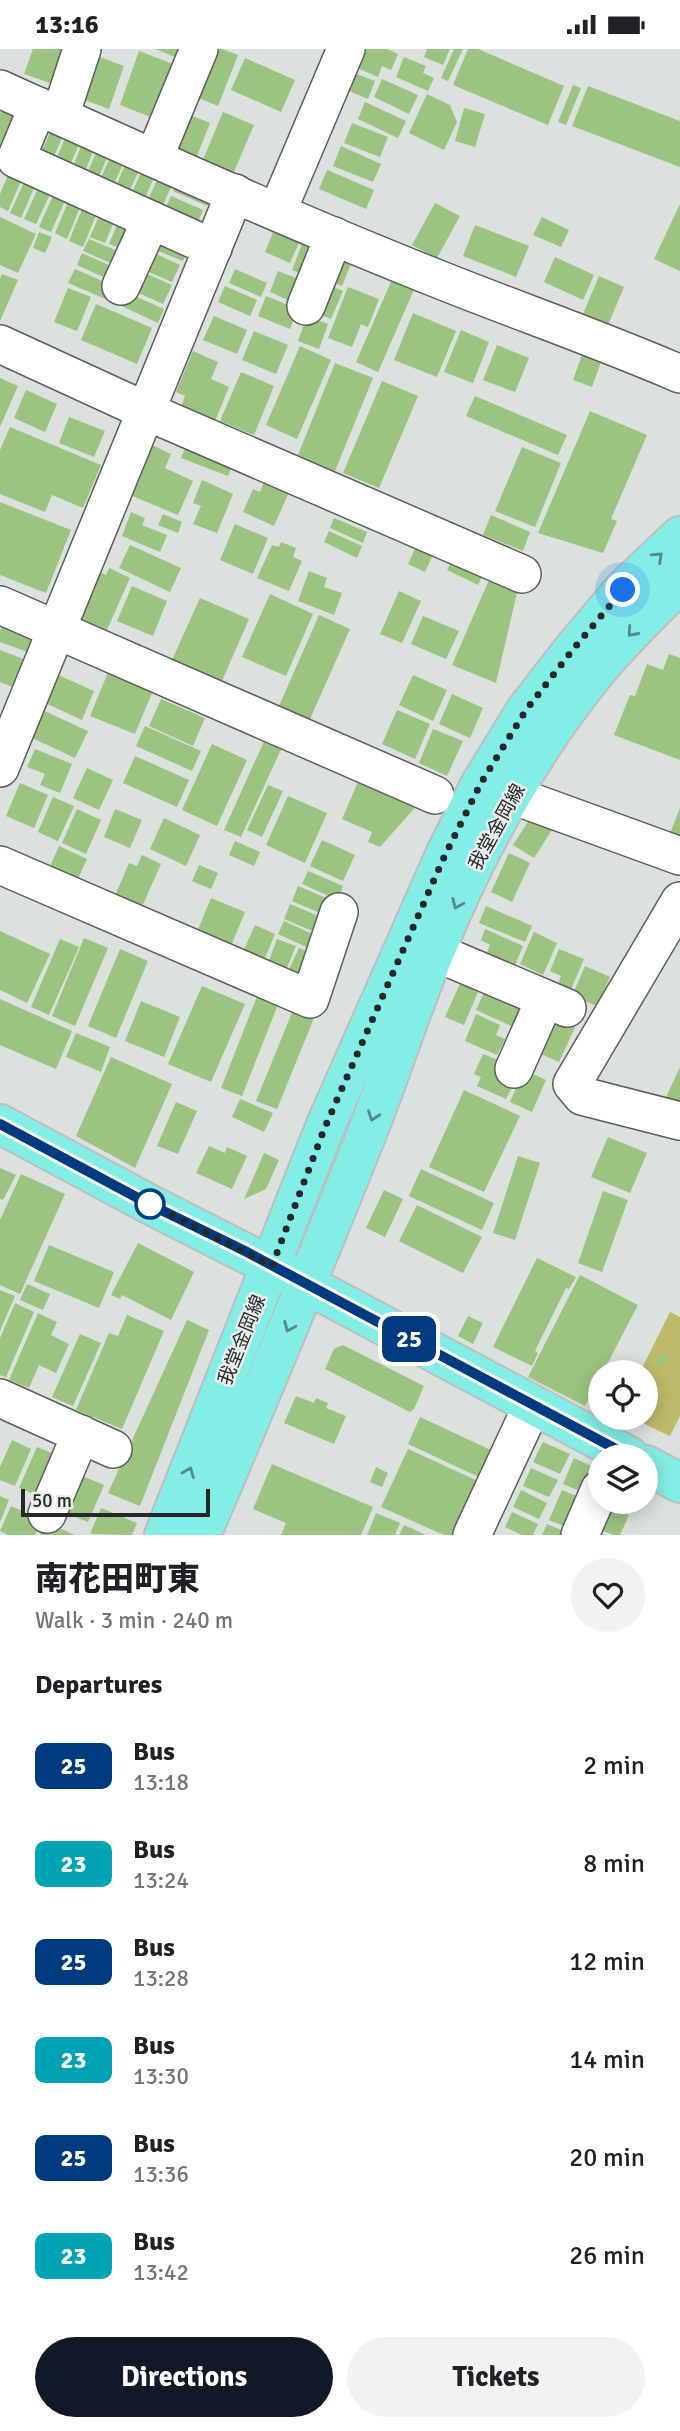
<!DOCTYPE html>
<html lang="en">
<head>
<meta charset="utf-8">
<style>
	body { margin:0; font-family:Signika,"Noto Sans JP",sans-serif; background:#f2f2f2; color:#202124; height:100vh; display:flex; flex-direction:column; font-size:26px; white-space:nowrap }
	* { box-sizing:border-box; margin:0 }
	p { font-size:23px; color:#757577 }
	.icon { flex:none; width:38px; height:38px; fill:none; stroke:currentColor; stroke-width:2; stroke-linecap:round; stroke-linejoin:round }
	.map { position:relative; height:1486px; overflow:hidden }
	.side { display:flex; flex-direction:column; background:#fff; flex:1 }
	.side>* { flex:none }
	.badge { padding:0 14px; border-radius:10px; font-size:24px; line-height:46px }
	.tools { position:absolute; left:588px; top:1311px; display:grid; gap:14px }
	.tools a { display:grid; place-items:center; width:70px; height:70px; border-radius:50%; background:#fff; box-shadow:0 4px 18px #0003; font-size:35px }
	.scale { position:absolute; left:21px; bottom:18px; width:189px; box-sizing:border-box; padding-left:7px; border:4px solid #252826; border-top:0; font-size:19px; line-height:24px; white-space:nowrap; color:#252826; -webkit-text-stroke:5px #e8eeeb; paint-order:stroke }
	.you { position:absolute; width:35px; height:35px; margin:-18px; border:5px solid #fff; border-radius:50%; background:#1a73e8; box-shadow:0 0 0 10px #1a73e833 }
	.map>.badge { position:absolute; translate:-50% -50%; box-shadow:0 0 0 4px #fff }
	h2 { padding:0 35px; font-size:26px; line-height:63px }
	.round { display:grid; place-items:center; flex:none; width:74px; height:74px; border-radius:37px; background:#f2f2f2 }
	.summary { display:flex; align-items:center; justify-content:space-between; height:119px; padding:0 35px }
	h1 { font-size:33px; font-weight:800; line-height:52px }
	.cta { display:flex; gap:14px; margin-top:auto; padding:14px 35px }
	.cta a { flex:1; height:80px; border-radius:42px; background:#111827; color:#fff; font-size:28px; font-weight:800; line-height:80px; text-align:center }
	.cta a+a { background:#f2f2f2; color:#202124 }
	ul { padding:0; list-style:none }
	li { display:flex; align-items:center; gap:21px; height:98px; padding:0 35px }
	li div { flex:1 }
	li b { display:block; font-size:26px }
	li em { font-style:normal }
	li .badge { min-width:77px; font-weight:700; text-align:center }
	.status { display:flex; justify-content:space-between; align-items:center; height:49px; padding:0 35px; background:#fff; direction:ltr }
	.status svg { height:19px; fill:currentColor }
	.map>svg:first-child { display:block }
	.green { fill:#bdbb6a }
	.building { fill:#9ac47f }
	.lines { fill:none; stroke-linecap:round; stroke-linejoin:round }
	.minor-casing { stroke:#5a5f5c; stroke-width:40 }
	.major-casing { stroke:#bebebe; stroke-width:42 }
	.minor { stroke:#fff; stroke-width:37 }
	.major { stroke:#83eee5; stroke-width:38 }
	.oneway { stroke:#548b86 }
	.line-casing { stroke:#fff; stroke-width:16 }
	.line { stroke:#003b80; stroke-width:10 }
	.walk { stroke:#252826; stroke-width:7; stroke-dasharray:0 12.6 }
	.stop-dot { fill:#fff; stroke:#003b80; stroke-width:3.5 }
	.labels { text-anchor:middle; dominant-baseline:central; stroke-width:5; stroke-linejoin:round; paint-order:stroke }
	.street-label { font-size:19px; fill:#252826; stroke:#e8eeeb }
</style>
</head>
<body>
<div class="status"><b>13:16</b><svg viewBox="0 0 49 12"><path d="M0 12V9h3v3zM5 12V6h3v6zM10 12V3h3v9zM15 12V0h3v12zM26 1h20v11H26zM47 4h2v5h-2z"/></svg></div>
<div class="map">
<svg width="680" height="1486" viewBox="0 0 680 1486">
	<rect width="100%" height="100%" fill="#dbe1dd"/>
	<polygon class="green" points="670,1263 680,1268 680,1367 670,1387 632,1369 646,1368 646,1323 640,1323"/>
	<g class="building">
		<polygon points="33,0 65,0 53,35 24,25"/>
		<polygon points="155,0 181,0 178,9"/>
		<polygon points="207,0 222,0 238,6 218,57 189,45"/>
		<polygon points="361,0 387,0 398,5 391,21 382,17 378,28 353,17"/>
		<polygon points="427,0 450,0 443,16 424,8"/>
		<polygon points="454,0 463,0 448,32 441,29"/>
		<polygon points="468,0 478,0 564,37 548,76 453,36"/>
		<polygon points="139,2 173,15 153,69 120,56"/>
		<polygon points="97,7 124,17 109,60 82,50"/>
		<polygon points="404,8 426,17 423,24 434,29 428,42 396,28"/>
		<polygon points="245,9 295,31 281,63 231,41"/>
		<polygon points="349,22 375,32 368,50 342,39"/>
		<polygon points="382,30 418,46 409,65 374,48"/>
		<polygon points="573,36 581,39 566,76 558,73"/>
		<polygon points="588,37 680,72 680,118 572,77"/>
		<polygon points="427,45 450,56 457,73 444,101 409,84"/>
		<polygon points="5,53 20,59 3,98 0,97 0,65"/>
		<polygon points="365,53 406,72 398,89 358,70"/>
		<polygon points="464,59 485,65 475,98 455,92"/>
		<polygon points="183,63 210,74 195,112 169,101"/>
		<polygon points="223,63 254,76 233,125 202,113"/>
		<polygon points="55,72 67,77 52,112 40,106"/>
		<polygon points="352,74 388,88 380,108 344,94"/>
		<polygon points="69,79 84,85 68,120 55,114"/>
		<polygon points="86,85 98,90 84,125 72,120"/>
		<polygon points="101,92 112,97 97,132 86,127"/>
		<polygon points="341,97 381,115 373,133 333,117"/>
		<polygon points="115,98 128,104 112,139 99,133"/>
		<polygon points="130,105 144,111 128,145 115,139"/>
		<polygon points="146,113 158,119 144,151 131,145"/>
		<polygon points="163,118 177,125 161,160 147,153"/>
		<polygon points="11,119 24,125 8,162 0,158 0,145"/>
		<polygon points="327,121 374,141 366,160 319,140"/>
		<polygon points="27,127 37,132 21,169 10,164"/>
		<polygon points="179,129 213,143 207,157 173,142"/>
		<polygon points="41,133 53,139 36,175 24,170"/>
		<polygon points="56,140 68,145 51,183 39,178"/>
		<polygon points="71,146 83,151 67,190 55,184"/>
		<polygon points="171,147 203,161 195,180 163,166"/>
		<polygon points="85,153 99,159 83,198 69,192"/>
		<polygon points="435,154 460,167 437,209 412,196"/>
		<polygon points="680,155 680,222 654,210"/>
		<polygon points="101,162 116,168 105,194 90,188"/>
		<polygon points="0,168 36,185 18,224 0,216"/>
		<polygon points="542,168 569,181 561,198 533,186"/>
		<polygon points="119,171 138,179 128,202 109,195"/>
		<polygon points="475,176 529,197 516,228 463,207"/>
		<polygon points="274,181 303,185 290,214 265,203"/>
		<polygon points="39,183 52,188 45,204 33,199"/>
		<polygon points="154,184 188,199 183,212 148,198"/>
		<polygon points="89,190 127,206 122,219 83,202"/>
		<polygon points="304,190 322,197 310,228 292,221"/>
		<polygon points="341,199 355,205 342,237 328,231"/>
		<polygon points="150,202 180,216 172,233 142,220"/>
		<polygon points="82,204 120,221 114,233 77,216"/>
		<polygon points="555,208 594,226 583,251 544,233"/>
		<polygon points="75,220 116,238 110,252 68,234"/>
		<polygon points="235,220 267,234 261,248 229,234"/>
		<polygon points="140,222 172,236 163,255 132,241"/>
		<polygon points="278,222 306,233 297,255 270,243"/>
		<polygon points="2,225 18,231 0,272 0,230"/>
		<polygon points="394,226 416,236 378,323 356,313"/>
		<polygon points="599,227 624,238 608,276 583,265"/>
		<polygon points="327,235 343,242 331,270 315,263"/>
		<polygon points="225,237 257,251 250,267 218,253"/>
		<polygon points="348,238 379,250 368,278 361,275 352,298 328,289"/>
		<polygon points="68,239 91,248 77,282 54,273"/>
		<polygon points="121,241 164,260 158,274 115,254"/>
		<polygon points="266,247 298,260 290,280 258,267"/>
		<polygon points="96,255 152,279 137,315 81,291"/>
		<polygon points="413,264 456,282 437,328 394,311"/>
		<polygon points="214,267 247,281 237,305 203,291"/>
		<polygon points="307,267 328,275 319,300 298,292"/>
		<polygon points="461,281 489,293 473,334 444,323"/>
		<polygon points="254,282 288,296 276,325 242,311"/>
		<polygon points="497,296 529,309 515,343 483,331"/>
		<polygon points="300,297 331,311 297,390 266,376"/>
		<polygon points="193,302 218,313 211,330 229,338 215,372 181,358 185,347 176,343"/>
		<polygon points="583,303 602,310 592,338 573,331"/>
		<polygon points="335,314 373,329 335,422 298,406"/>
		<polygon points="241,323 274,337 254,386 220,372"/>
		<polygon points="0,329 18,337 0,378"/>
		<polygon points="382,332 418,347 379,439 343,424"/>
		<polygon points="26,341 57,355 45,383 14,369"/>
		<polygon points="475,347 567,386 558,406 466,367"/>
		<polygon points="590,362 647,386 611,470 617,472 603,504 538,484"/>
		<polygon points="69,368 105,382 94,408 59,394"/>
		<polygon points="10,378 101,416 83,459 52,446 45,463 0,445 0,401"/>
		<polygon points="189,389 236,408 228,427 181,409"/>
		<polygon points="152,396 171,405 165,419 193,432 178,466 130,446"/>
		<polygon points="522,398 561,414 535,478 495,462"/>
		<polygon points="266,428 291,439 274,477 243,463 253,440 260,443"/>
		<polygon points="202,431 233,445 217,484 193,475 201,457 193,454"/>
		<polygon points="0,453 71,481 46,544 0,526"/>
		<polygon points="131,463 145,469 142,476 167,486 160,503 122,487"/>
		<polygon points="163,465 182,473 178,484 158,476"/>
		<polygon points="491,466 530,483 523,502 483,486"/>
		<polygon points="334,469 367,483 363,494 330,479"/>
		<polygon points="235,475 268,489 253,525 220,511"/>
		<polygon points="329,482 362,497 357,509 324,493"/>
		<polygon points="420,489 437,497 425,523 408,515"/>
		<polygon points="281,493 296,499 293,508 302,512 289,542 257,529 272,496 279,498"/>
		<polygon points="130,496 181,519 170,543 119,519"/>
		<polygon points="455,504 486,519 478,536 447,521"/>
		<polygon points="109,519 130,529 105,585 76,572 94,520 106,526"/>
		<polygon points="309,522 327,529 324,538 342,544 334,566 298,552"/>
		<polygon points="492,524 519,535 496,634 452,616"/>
		<polygon points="132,537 167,552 153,587 117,572"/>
		<polygon points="399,542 421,552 402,594 380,585"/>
		<polygon points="270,545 313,565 286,627 242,608"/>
		<polygon points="200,549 249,570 222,632 172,611"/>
		<polygon points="319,566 350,580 310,670 279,657"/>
		<polygon points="423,567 459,582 446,610 411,595"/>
		<polygon points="5,568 42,582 33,605 0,593 0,582"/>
		<polygon points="0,601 26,611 15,639 0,633"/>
		<polygon points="669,605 680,609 680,711 614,686 630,646 635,647 647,615 663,621"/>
		<polygon points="111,616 156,634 135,685 90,667"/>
		<polygon points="56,625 94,642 82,671 43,653"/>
		<polygon points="413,626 447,641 433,672 399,656"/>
		<polygon points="452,645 483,659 470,689 439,675"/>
		<polygon points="161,650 205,669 193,697 149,677"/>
		<polygon points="40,660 88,682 75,709 28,687"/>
		<polygon points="397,661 430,675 415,710 382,695"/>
		<polygon points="145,677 201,702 192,722 136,697"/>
		<polygon points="433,680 463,692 447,727 419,714"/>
		<polygon points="265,690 282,698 241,788 224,781"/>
		<polygon points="212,695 247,711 217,777 182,761"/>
		<polygon points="35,700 72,715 60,744 40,736 45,725 27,718"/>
		<polygon points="135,707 189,731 177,758 123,734"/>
		<polygon points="87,719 113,731 99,761 73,749"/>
		<polygon points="360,728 419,754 380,798 368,793 372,783 342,770"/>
		<polygon points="20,734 48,746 34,779 6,767"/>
		<polygon points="268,736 283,742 262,788 247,781"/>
		<polygon points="288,747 327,764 305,814 266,796"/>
		<polygon points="53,748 74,757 58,792 38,783"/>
		<polygon points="680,759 680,792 669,787"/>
		<polygon points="77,760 101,771 86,805 62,794"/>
		<polygon points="115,760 142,771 130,799 104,788"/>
		<polygon points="531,768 552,781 534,809 513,796"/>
		<polygon points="164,769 200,786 186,817 150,800"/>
		<polygon points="322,791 355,806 343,832 310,817"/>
		<polygon points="235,792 260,803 254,817 229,806"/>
		<polygon points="59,797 87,810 76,834 48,822"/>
		<polygon points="509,804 530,814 512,853 491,843"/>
		<polygon points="142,806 161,815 141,860 114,849 129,814 137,817"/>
		<polygon points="199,816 218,824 211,840 192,832"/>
		<polygon points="308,822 343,837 338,851 302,835"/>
		<polygon points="298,837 331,851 325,866 292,852"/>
		<polygon points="211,849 245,863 231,897 197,883"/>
		<polygon points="290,855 323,869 317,884 284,870"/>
		<polygon points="486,857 532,877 525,893 479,874"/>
		<polygon points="284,872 319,888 313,901 278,885"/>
		<polygon points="255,876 275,885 262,916 241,907"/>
		<polygon points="485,880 523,897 513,921 485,909 490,896 481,891"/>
		<polygon points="0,882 50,905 27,954 0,941"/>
		<polygon points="534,883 557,894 543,926 520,915"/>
		<polygon points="84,889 108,899 75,977 52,967"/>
		<polygon points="60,890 79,898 49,966 31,958"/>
		<polygon points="277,890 296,897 286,921 268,914"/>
		<polygon points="299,899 318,907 307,932 288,923"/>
		<polygon points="120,900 148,912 116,989 88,977"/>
		<polygon points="559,900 584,910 569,945 556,940 561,927 550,922"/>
		<polygon points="585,917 610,928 597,957 572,947"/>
		<polygon points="462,930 480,938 464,976 445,968"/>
		<polygon points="202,937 245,955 211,1033 168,1015"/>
		<polygon points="487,937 524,954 513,978 476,961"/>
		<polygon points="258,945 279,953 242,1047 221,1039"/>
		<polygon points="0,950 72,982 56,1020 0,996"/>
		<polygon points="141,952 180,968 164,1008 125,992"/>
		<polygon points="293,961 314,969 277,1060 256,1052"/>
		<polygon points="476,965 500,976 496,986 505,990 497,1006 465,992"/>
		<polygon points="551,965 576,976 559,1013 541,1005"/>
		<polygon points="76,984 110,998 101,1023 66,1008"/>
		<polygon points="483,1005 498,1011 494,1019 516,1030 506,1050 477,1037 481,1028 474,1025"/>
		<polygon points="111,1008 172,1035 135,1119 76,1087"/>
		<polygon points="680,1018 680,1054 662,1057"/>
		<polygon points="524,1021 546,1031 532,1063 510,1053"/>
		<polygon points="464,1041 520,1067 484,1143 429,1118"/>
		<polygon points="240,1050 273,1064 264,1083 232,1068"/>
		<polygon points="176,1053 197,1062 178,1105 157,1097"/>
		<polygon points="608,1088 647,1104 630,1144 591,1128"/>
		<polygon points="209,1097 225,1104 227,1098 247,1107 232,1140 196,1124"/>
		<polygon points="264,1104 279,1111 266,1140 244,1150"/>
		<polygon points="518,1107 540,1114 515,1191 493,1184"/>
		<polygon points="0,1119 16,1126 3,1151 0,1150"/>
		<polygon points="421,1120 494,1154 482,1181 409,1147"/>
		<polygon points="21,1125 65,1145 20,1245 0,1236 0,1171"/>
		<polygon points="384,1141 403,1150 385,1188 366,1179"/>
		<polygon points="603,1142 628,1151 602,1223 578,1214"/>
		<polygon points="417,1156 482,1188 463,1224 399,1192"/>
		<polygon points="138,1194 194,1223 171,1271 122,1246 120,1250 111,1246"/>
		<polygon points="49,1196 114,1223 99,1259 34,1232"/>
		<polygon points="537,1209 576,1228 569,1240 566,1239 535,1302 538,1304 532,1317 493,1298"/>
		<polygon points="580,1226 638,1256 603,1323 600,1323 600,1328 585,1357 528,1328"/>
		<polygon points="27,1235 50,1245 43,1261 20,1251"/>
		<polygon points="0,1241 15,1247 0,1282"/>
		<polygon points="15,1254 34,1263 6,1328 0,1326 0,1289"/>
		<polygon points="38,1264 57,1273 51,1286 69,1295 56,1324 39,1316 29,1339 9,1331"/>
		<polygon points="127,1266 164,1282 122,1380 76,1361 109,1284 118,1287"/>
		<polygon points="468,1267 483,1274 473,1295 458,1287"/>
		<polygon points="187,1271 209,1281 140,1457 108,1444"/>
		<polygon points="80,1285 101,1294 73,1357 52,1348"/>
		<polygon points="343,1296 424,1337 414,1360 410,1363 325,1320 334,1300"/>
		<polygon points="661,1304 668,1307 663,1317 656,1314"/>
		<polygon points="296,1347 314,1354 316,1349 328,1354 326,1359 346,1367 334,1395 284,1374"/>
		<polygon points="420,1368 493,1402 481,1429 408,1395"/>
		<polygon points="12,1391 31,1400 15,1437 0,1431 0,1418"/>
		<polygon points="543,1393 570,1405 560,1425 533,1413"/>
		<polygon points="37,1398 59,1407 41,1448 19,1439"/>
		<polygon points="408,1400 480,1433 455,1486 444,1486 381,1458"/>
		<polygon points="574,1409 600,1421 589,1446 563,1435"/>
		<polygon points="272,1415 373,1458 361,1486 281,1486 286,1474 253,1460"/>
		<polygon points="376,1418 388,1424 382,1438 370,1433"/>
		<polygon points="531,1419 558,1431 549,1448 523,1437"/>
		<polygon points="80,1426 104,1436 88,1473 63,1463"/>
		<polygon points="521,1441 547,1454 539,1470 513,1458"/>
		<polygon points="562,1441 584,1450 572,1480 549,1471"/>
		<polygon points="0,1447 9,1451 0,1473"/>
		<polygon points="607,1452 631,1452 628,1461"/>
		<polygon points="604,1456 629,1466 620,1486 613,1486 594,1478"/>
		<polygon points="11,1457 42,1471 35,1486 8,1486 0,1482"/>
		<polygon points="101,1459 137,1474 132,1486 90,1485"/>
		<polygon points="512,1463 538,1475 533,1486 522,1486 505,1478"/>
		<polygon points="376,1464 400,1474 395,1486 367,1486"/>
		<polygon points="46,1473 75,1486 40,1486"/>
		<polygon points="547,1475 573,1486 542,1486"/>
		<polygon points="404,1476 426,1486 399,1486"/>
	</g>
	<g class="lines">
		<defs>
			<g id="minor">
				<path d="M0 40C143 105 287 170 433 228 515 261 599 290 680 325"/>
				<polyline points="38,57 16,110 213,199"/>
				<polyline points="60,67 82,0"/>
				<polyline points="154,109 199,0"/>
				<polyline points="277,163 346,0"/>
				<polyline points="121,237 151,171"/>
				<polyline points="306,257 334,187"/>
				<polyline points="0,295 146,362 522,525"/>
				<polyline points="0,556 435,746"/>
				<polyline points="0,719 235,144"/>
				<polyline points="512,746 680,807"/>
				<polyline points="0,816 310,950 339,863"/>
				<polyline points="680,852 572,1035 582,1047 680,1072"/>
				<polyline points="435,903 567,959"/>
				<polyline points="514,1020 545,950"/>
				<polyline points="0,1349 113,1400"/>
				<polyline points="47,1465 81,1385"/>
				<polyline points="472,1486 532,1357"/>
				<polyline points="580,1486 600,1440"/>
			</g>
			<g id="major">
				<polyline points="0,1075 149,1155 306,1235 629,1407"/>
				<polyline points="646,1416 680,1434"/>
				<polyline points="164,1486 325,1078 445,806 481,734 526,661 575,598 623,541 680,487"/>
				<path d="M201 1486C256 1357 310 1227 362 1097 388 1033 408 968 434 905 475 805 529 704 598 620 623 590 652 562 680 534"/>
			</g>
		</defs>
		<use href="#minor" class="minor-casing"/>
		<use href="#major" class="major-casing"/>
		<use href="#minor" class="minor"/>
		<use href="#major" class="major"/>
	</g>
	<defs><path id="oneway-chevron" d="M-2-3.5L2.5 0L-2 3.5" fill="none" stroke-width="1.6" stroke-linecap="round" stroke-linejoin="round" transform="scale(1.75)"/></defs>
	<g class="oneway">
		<use href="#oneway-chevron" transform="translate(658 508) rotate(-43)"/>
		<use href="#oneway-chevron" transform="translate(632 583) rotate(132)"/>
		<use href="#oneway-chevron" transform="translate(457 855) rotate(114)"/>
		<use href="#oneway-chevron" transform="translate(373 1067) rotate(110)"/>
		<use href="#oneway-chevron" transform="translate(289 1278) rotate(113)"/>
		<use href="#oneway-chevron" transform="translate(189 1423) rotate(-68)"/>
	</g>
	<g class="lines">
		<defs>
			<polyline id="line" points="0,1075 149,1155 245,1202 629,1407"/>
		</defs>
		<use href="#line" class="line-casing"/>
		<use href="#line" class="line"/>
		<polyline class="walk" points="150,1155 272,1217 325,1078 445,806 481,734 526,661 575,598 623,541"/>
	</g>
	<circle class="stop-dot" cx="150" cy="1155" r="14"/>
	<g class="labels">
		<g class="street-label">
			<text transform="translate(497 778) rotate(-61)">我堂金岡線</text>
			<text transform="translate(242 1291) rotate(-68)">我堂金岡線</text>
		</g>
	</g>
</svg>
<div class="tools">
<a><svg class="icon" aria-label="locate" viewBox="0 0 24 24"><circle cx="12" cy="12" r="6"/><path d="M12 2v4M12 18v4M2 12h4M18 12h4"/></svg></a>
<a><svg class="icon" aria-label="layers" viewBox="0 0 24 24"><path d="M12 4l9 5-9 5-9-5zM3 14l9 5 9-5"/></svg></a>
</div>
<div class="scale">50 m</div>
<div class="you" style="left:623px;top:541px"></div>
<b class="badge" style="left:409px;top:1290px;background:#003b80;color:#fff">25</b>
</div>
<section class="side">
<div class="summary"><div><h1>南花田町東</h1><p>Walk · 3 min · 240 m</p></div><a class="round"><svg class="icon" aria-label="heart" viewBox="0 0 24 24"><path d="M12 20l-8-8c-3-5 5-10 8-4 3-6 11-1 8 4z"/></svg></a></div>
<h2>Departures</h2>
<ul>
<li><span class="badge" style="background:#003b80;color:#fff">25</span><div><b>Bus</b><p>13:18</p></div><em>2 min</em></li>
<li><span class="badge" style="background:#00a3b4;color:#fff">23</span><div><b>Bus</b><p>13:24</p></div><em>8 min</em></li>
<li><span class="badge" style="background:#003b80;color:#fff">25</span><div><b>Bus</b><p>13:28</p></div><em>12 min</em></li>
<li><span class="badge" style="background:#00a3b4;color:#fff">23</span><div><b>Bus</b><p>13:30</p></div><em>14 min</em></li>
<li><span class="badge" style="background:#003b80;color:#fff">25</span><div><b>Bus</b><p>13:36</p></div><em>20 min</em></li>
<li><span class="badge" style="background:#00a3b4;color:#fff">23</span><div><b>Bus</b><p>13:42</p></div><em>26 min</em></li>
</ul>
<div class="cta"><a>Directions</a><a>Tickets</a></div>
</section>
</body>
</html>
